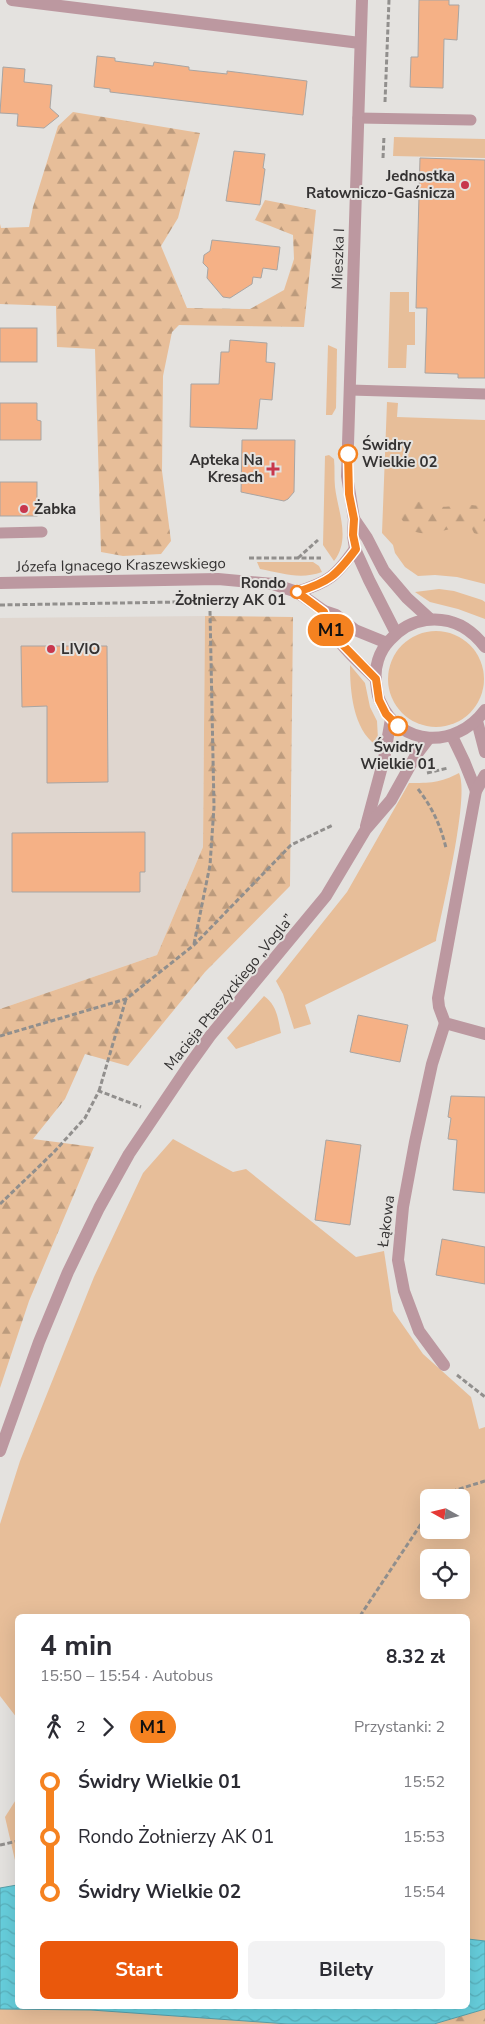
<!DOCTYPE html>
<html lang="pl">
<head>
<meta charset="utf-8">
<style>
	body { margin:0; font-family:"Nunito Sans",sans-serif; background:#f2f2f3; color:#2b2b33; height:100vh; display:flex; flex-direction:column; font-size:19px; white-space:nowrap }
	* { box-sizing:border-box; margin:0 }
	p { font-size:16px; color:#7c7c81 }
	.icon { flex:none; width:28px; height:28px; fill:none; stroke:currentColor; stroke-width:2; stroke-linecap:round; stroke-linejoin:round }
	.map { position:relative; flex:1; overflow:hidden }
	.drawer { position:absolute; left:15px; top:1614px; width:455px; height:395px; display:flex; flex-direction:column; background:#fff; border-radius:8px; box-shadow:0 5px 20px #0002 }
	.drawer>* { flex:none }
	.badge { padding:0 10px; border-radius:16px; font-size:18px; line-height:32px }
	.needle { width:32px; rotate:278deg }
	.controls { position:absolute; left:420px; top:1489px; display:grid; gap:10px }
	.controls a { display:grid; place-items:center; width:50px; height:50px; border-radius:8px; background:#fff; box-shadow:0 5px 20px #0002; font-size:25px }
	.map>.badge { position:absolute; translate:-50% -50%; box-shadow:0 0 0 2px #fff }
	.legs { display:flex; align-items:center; gap:8px; height:55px; padding:0 25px; font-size:16px }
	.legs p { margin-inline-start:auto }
	.summary { display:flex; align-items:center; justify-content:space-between; height:85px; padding:0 25px }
	h1 { font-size:28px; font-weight:700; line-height:38px }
	.button { display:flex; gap:10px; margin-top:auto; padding:10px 25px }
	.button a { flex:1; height:58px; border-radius:8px; background:#ea580c; color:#fff; font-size:20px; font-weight:700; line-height:58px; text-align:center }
	.button a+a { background:#f2f2f3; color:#2b2b33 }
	ul { padding:0 25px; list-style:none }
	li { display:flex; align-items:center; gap:18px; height:55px; font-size:19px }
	li i { display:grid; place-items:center; width:8px; height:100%; margin:0 6px; background:currentColor }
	li i::after { content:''; width:12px; height:12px; margin:-6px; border:4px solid; border-radius:50%; background:#fff }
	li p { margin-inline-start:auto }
	li:first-child i { background:linear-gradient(#0000 50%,currentColor 0) }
	li:last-child i { background:linear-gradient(currentColor 50%,#0000 0) }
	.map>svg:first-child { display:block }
	.built { fill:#dfd6cf }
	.green { fill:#e7be99; fill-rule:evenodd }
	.forest { fill:url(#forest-firs) }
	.water { fill:url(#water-waves); stroke:#579fa9 }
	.building { fill:#f5b186; stroke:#a8a5a3 }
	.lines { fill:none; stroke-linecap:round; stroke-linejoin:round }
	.path { stroke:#918f8d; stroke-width:3; stroke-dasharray:5 2.5; stroke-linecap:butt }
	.service { stroke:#bc98a0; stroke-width:11 }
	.minor { stroke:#bc98a0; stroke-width:12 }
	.tertiary { stroke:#bc98a0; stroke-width:12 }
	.line-1-casing { stroke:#fff; stroke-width:11 }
	.line-1 { stroke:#f58220; stroke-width:8 }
	.poi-dot { fill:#c8374d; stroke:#e4e2df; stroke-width:2 }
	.stop-1-dot { fill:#fff; stroke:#f58220; stroke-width:2.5 }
	.labels { text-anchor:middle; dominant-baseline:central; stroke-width:4; stroke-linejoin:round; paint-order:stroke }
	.poi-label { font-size:15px; font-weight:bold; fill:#343232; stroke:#e4e2df; text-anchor:end }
	.street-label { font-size:15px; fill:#343232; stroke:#e4e2df }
	.stop-label { font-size:15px; font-weight:bold; fill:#343232; stroke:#e4e2df; text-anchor:start }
</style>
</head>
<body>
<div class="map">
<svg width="485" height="2024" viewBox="0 0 485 2024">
	<defs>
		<pattern id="forest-firs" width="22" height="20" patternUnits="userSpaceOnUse" patternTransform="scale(1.25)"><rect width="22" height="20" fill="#e7be99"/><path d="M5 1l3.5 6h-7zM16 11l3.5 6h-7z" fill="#bc9b7d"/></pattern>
		<pattern id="water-waves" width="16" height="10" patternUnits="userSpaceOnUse" patternTransform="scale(1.25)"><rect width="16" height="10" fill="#66cedc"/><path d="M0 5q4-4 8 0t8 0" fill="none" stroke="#59b1bd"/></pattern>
	</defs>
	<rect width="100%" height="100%" fill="#e4e2df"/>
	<polygon class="built" points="205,616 203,847 157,955 0,1009 0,618"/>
	<g class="green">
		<polygon points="394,137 485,139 485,158 393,156"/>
		<polygon points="390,292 409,292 409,312 415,312 415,345 407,345 406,368 388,368"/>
		<polygon points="328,345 337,349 336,408 332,415 326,415"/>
		<polygon points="387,402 398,403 397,417 485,420 485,584 457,577 435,575 418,576 405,567 395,553 393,545 382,533"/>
		<path d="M329 455 334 459C335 468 334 478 335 487 338 512 351 539 334 561L323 545 325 456Z"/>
		<path d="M257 562H313L319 566 322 572C300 580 282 573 260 569Z"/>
		<polygon points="439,589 454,591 482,600 485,602 485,619 458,609 430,602 415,592"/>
		<circle cx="436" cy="679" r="48"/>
		<path d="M350 665 365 683 370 707 377 721 378 739 376 745C353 729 350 691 350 665Z"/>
		<path d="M459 773C470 796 442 910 436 941L305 1005 311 1024 294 1029 283 994 276 981 347 892 409 783C430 783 440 783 459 773Z"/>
		<path d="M264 996C277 1005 278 1019 281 1033L236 1049 227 1038Z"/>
		<path d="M173 1139 233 1172 246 1169 356 1257 384 1251 393 1311 423 1354 471 1397 479 1429 485 1427V1941L468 1939V1616H18L17 1718 0 1696V1524L20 1461 94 1277 143 1173ZM429 1498H461V1530H429ZM429 1558H461V1590H429Z"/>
		<polygon points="17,1798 17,1869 5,1817"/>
		<polygon points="0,2009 91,2010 288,2024 0,2024"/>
	</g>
	<g class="forest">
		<polygon points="73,112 200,133 178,218 161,246 187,308 250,309 284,290 294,259 293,235 255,220 265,200 316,210 304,327 179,325 172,332 163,376 162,471 171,541 161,554 123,556 101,552 95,349 57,347 56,306 0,304 0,224 1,228 29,227 33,207 58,126"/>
		<path d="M424 500C444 513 450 503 469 505 476 505 478 507 485 503V538L474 533 470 525C455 526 430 537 416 532 409 529 403 521 398 515L404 501 412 504Z"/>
		<polygon points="205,616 293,617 290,886 205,972 128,1066 85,1054 65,1099 33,1139 94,1147 29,1301 0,1388 0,1009 157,955 203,847"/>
		<polygon points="485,2009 485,2024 434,2024"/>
	</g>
	<polygon class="water" points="17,1885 18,2006 468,2006 468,1939 485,1941 485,2009 434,2024 288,2024 91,2010 0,2009 0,1888"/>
	<g class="building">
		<polygon points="419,0 449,0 449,5 459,5 457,40 444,39 443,88 410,87 411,57 418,57"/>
		<polygon points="97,56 115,58 115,61 153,66 154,62 189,67 189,70 227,74 227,71 307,81 303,115 110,92 110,89 94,87"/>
		<polygon points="3,67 25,69 24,82 52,85 50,108 59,116 44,128 17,126 18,114 0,113"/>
		<polygon points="234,151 265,154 263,168 265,169 260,205 226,201"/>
		<polygon points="420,158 485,160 485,378 458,378 458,374 425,373 427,308 416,308"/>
		<polygon points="212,240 280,247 277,270 263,268 261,278 253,277 252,284 230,298 223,297 207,278 208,268 203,263 204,255 210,251"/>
		<rect x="0" y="328" width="37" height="34"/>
		<polygon points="230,340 267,343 266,362 275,363 272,400 260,399 257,429 190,427 191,384 219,384 221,352 229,352"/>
		<polygon points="0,403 37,403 37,420 41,421 41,440 0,440"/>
		<polygon points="242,440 295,440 294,492 288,499 284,501 241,492"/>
		<rect x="0" y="482" width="37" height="34"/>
		<polygon points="21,646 107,646 108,782 47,783 47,706 22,707"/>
		<polygon points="145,832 145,872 140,872 140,892 12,892 12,833"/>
		<polygon points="358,1015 408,1025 400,1062 350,1052"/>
		<polygon points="451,1096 485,1097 485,1193 453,1190 457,1140 448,1139 451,1118 448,1117"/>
		<polygon points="326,1140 361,1145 350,1225 315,1220"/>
		<polygon points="442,1239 485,1247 485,1284 436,1275"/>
	</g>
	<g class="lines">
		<g class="path">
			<polyline points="385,102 389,0"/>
			<polyline points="383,158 384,136"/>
			<polyline points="249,558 321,558"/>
			<polyline points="298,558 318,540"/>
			<polyline points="0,605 239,601"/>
			<polyline points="427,773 448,768"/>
			<path d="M418 789C432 807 441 826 446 848"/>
			<polyline points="194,944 210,865 214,807 210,611"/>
			<polyline points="0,1036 126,999 194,945 291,845 333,825"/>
			<polyline points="99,1091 126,999"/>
			<polyline points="0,1204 53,1153 85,1118 99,1091 141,1107"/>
			<polyline points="457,1375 485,1397"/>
			<polyline points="447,1498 456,1490 485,1481"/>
			<polyline points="360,1616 429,1512"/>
			<polyline points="0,1845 18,1841"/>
		</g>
		<g class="service">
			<polyline points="358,118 471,120"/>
			<polyline points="350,390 485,394"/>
			<polyline points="0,533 42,532"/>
		</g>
		<g class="minor">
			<polyline points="12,0 360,43"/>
			<polyline points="477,721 485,752"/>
			<polyline points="452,736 464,761 476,791"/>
			<polyline points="485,775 476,791 438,998 439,1007 445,1023 485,1034"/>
			<polyline points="444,1365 419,1331 404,1291 398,1260 403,1207 415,1142 432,1064 445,1023"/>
		</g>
		<g class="tertiary">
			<polyline points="362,0 347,476 354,519 353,535 355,549 369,580 396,633"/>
			<polyline points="354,519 367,538 384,571 407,598 430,619"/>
			<polyline points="0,583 218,579 273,584 297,592 324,611 336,615 355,630 387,643"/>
			<path d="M297 592C329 582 336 576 355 549"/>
			<path d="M324 611C332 641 355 658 376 679"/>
			<path d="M485 647C470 627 450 617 426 620 411 622 399 630 390 640 379 651 374 668 376 682 377 689 377 696 380 701 400 748 456 749 485 710"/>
			<polyline points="366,826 384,759 391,719"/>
			<polyline points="0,1451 39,1342 68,1272 99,1208 129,1154 187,1068 210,1036 326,896 366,829 391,800 416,755 429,738"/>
		</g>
	</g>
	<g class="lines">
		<defs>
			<path id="line-1" d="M348 454 349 494 354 519 353 535 356 549C336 576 329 582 297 592L324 612 327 624 336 638 376 679 379 700 386 714 398 726"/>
		</defs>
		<use href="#line-1" class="line-1-casing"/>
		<use href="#line-1" class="line-1"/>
	</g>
	<g class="poi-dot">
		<circle cx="465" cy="185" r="5"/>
		<path d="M270.5 461.5h5v5h5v5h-5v5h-5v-5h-5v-5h5z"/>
		<circle cx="24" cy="509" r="5"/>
		<circle cx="51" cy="649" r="5"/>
	</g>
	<g class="stop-1-dot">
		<circle cx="348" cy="454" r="9"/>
		<circle cx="297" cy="592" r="6"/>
		<circle cx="398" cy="726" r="9"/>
	</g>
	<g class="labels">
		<g class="poi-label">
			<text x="455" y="176">Jednostka<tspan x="455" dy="17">Ratowniczo-Gaśnicza</tspan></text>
			<text x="263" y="460">Apteka Na<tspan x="263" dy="17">Kresach</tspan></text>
			<text x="34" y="509" text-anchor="start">Żabka</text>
			<text x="61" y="649" text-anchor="start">LIVIO</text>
		</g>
		<g class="street-label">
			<text transform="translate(338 259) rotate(-88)">Mieszka I</text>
			<text transform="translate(121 565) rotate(-1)">Józefa Ignacego Kraszewskiego</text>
			<text transform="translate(229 992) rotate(-51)">Macieja Ptaszyckiego „Vogla”</text>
			<text transform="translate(386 1221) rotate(-83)">Łąkowa</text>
		</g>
		<g class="stop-label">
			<text x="362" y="445">Świdry<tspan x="362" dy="17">Wielkie 02</tspan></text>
			<text x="286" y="583" text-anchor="end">Rondo<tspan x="286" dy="17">Żołnierzy AK 01</tspan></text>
			<text x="398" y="747" text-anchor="middle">Świdry<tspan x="398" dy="17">Wielkie 01</tspan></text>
		</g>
	</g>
</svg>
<div class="controls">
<a><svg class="needle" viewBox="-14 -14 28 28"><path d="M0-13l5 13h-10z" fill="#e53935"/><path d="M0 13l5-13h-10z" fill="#7c7c81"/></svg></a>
<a><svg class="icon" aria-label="locate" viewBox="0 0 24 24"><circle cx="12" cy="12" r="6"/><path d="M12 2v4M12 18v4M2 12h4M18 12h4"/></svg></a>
</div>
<b class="badge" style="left:331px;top:630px;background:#f58220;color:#111">M1</b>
<section class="drawer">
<div class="summary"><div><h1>4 min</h1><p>15:50 – 15:54 · Autobus</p></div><b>8.32 zł</b></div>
<div class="legs"><svg class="icon" aria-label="walk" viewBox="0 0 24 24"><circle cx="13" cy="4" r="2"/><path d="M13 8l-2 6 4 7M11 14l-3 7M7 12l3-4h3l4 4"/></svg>2<svg class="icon" aria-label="forward" viewBox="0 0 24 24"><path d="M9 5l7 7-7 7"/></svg><b class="badge" style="background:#f58220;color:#111">M1</b><p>Przystanki: 2</p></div>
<ul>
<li><i style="color:#f58220"></i><b>Świdry Wielkie 01</b><p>15:52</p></li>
<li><i style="color:#f58220"></i><span>Rondo Żołnierzy AK 01</span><p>15:53</p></li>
<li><i style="color:#f58220"></i><b>Świdry Wielkie 02</b><p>15:54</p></li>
</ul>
<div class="button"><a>Start</a><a>Bilety</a></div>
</section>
</div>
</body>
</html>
